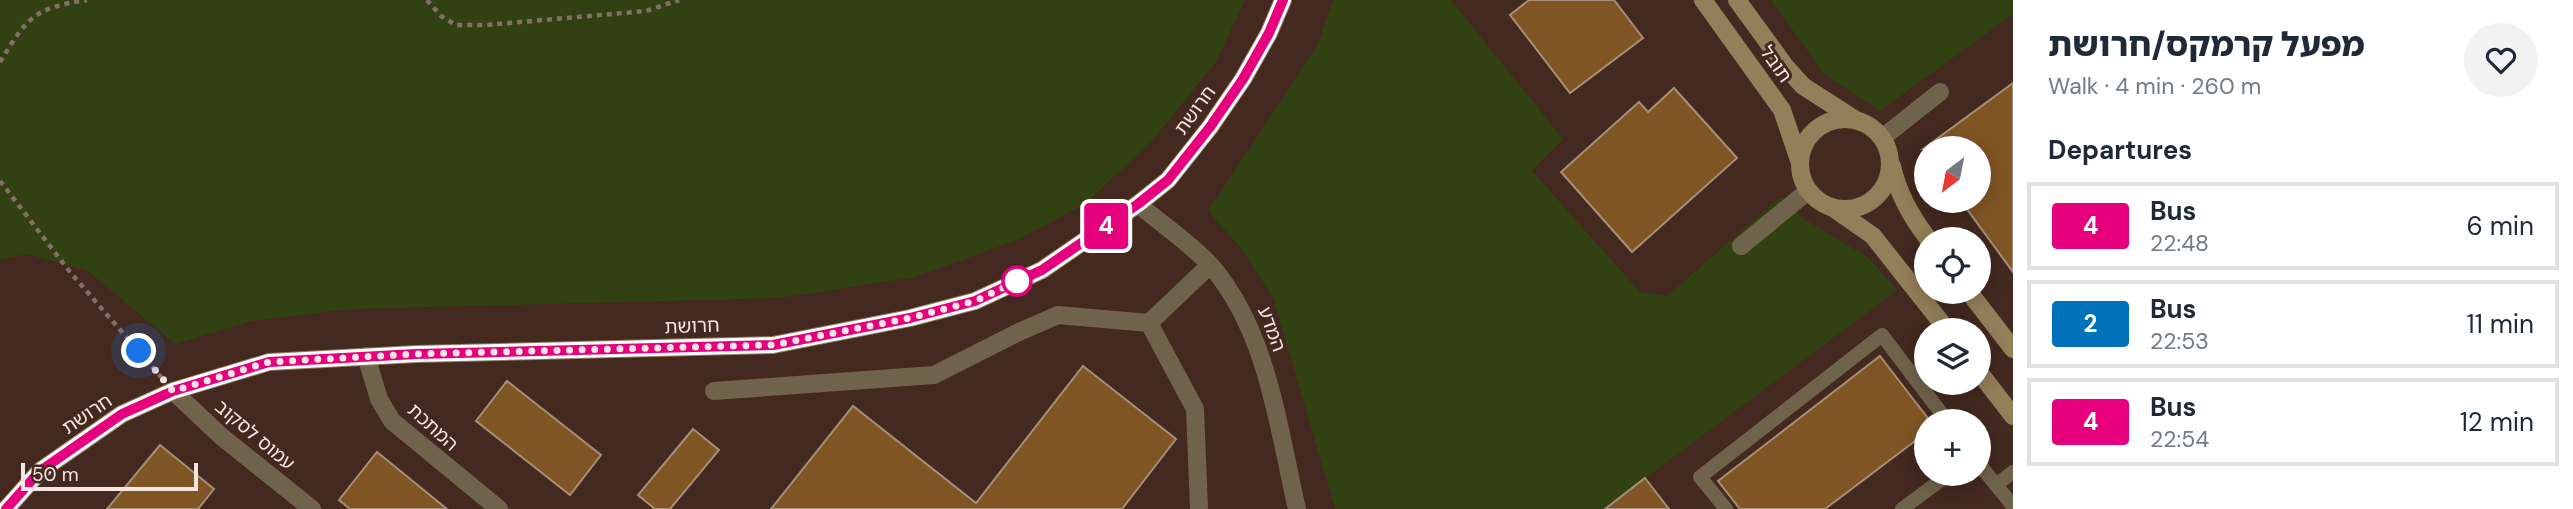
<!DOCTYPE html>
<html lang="en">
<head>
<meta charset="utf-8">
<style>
	body { margin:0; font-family:"DM Sans","Noto Sans Hebrew",sans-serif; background:#f2f2f3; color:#1f2937; height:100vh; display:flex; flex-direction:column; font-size:26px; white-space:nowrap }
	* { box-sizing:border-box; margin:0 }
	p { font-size:23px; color:#747a83 }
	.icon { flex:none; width:38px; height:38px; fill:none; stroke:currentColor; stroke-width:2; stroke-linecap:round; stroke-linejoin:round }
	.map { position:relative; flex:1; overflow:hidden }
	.panel { display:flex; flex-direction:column; background:#fff; width:560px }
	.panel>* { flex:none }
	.badge { padding:0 14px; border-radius:5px; font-size:24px; line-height:46px }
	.needle { width:46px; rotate:212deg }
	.controls { position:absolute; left:1914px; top:136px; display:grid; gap:14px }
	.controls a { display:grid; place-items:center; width:77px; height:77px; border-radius:50%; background:#fff; box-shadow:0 4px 18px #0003; font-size:35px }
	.scale { position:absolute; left:21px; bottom:18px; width:177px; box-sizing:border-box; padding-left:7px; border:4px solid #f7e6df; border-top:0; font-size:19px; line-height:24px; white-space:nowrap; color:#f7e6df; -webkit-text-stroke:5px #43291f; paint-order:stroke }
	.you { position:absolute; width:35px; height:35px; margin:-18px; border:5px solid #fff; border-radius:50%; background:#1a73e8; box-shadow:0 0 0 10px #1a73e833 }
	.map>.badge { position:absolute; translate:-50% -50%; box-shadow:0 0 0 4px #fff }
	h2 { padding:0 35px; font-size:26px; line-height:63px }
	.round { display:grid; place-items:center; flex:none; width:74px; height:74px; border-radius:37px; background:#f2f2f3 }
	.head { display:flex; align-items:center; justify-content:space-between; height:119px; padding:0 35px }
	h1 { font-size:33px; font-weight:800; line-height:52px }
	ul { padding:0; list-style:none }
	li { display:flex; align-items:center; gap:21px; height:88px; margin:0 14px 10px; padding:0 21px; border:4px solid #e0e1e3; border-radius:0px }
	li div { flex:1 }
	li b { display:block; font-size:26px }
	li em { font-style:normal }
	li .badge { min-width:77px; font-weight:700; text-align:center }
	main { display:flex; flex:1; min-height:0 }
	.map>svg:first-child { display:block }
	.green { fill:#324112 }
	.building { fill:#805524; stroke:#a68f78; stroke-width:2 }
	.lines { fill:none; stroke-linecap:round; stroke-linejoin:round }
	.path { stroke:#856e65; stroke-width:4.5; stroke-dasharray:5 5; stroke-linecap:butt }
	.lane { stroke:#70634c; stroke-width:14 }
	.street { stroke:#70634c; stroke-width:18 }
	.secondary { stroke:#937f59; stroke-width:18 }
	.line-casing { stroke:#fff; stroke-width:16 }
	.line { stroke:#e6007e; stroke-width:10 }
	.walk { stroke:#f7e6df; stroke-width:7; stroke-dasharray:0 12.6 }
	.stop-dot { fill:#fff; stroke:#e6007e; stroke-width:3.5 }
	.labels { text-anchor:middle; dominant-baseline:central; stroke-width:6; stroke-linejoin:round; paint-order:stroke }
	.street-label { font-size:19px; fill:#f7e6df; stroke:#43291f }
</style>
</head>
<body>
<main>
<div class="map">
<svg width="2013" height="509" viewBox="0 0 2013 509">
	<rect width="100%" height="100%" fill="#43291f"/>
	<g class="green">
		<polygon points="0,0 1245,0 1216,62 1151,142 1085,204 1017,240 916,277 780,298 352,309 252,321 175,344 88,271 27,254 0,260"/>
		<polygon points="1333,0 1451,0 1563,139 1532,171 1640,292 1667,296 1781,197 1804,219 1869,258 1897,290 1604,509 1335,509 1273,297 1240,247 1208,211 1317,46"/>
		<polygon points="1771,0 2013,0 2013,14 1880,111 1825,75"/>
	</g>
	<g class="building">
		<polygon points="1529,0 1614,0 1643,38 1570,93 1510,15"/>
		<polygon points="2013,83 2013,272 1961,201 1979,201 1979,149 1923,149"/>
		<polygon points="1674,88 1737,158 1632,252 1561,172 1639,102 1648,112"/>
		<polygon points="1880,356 1927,417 1927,432 1825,509 1740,509 1718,481"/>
		<polygon points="1083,366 1176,439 1122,509 771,509 853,406 976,503"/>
		<polygon points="507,381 601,455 570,495 476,421"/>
		<polygon points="693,429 719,450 670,509 655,509 638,495"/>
		<polygon points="160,445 214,489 198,509 107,509"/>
		<polygon points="377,452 447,509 350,509 339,500"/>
		<polygon points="1645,478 1669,509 1605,509"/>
	</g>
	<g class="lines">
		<g class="path">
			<polyline points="427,0 441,16 456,25 486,25 646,11 679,0"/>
			<path d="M0 62C27 18 33 8 87 0"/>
			<polyline points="0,181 70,272 161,377"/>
		</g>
		<g class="lane">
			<polyline points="1912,375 1927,364"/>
			<polyline points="1979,464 2013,506"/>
			<polyline points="1996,485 2013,472"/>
			<polyline points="1726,509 1700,477 1882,335 1945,418"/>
			<polyline points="1902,509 1949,474"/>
		</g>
		<g class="street">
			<polyline points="1882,138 1940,92"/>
			<path d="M1138 204C1161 224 1192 244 1212 267 1268 333 1278 427 1297 509"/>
			<polyline points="1741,246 1808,191"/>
			<polyline points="1149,323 1210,265"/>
			<polyline points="366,356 379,399 392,421 499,509"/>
			<polyline points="173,391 222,437 312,509"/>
			<polyline points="714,391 934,375 1019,332 1058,315 1149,323 1195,409 1199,509"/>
		</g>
		<g class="secondary">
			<polyline points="1703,0 1782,110 1799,160"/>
			<polyline points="1737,0 1785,66 1803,86 1856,120"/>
			<circle cx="1845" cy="164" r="45"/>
			<path d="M1892 166C1898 194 1911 217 1929 240"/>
			<polyline points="1833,208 1873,236 1948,331"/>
			<polyline points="1969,292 2013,349"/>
			<polyline points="1979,372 2013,416"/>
			<polyline points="6,509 40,471 122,414 173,391 269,362 416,354 773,345 910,318 975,301 1042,270 1138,204 1168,180 1210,127 1243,79 1269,33 1283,0"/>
		</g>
	</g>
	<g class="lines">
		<defs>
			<polyline id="line" points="6,509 40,471 122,414 173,391 269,362 416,354 773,345 910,318 975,301 1042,270 1138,204 1168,180 1210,127 1243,79 1269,33 1283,0"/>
		</defs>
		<use href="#line" class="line-casing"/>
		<use href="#line" class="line"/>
		<polyline class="walk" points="139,351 173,391 269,362 416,354 773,345 910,318 975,301 1020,280 1017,281"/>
	</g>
	<circle class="stop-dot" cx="1017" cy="281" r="14"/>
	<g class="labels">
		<g class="street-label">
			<text transform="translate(1776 64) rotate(55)">תובל</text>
			<text transform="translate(1195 110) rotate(-54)">חרושת</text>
			<text transform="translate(692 326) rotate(-2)">חרושת</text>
			<text transform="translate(1272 329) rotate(70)">המדע</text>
			<text transform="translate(87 414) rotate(-34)">חרושת</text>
			<text transform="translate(433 427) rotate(42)">המתכת</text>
			<text transform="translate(255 435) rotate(40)">עמוס לסקוב</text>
		</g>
	</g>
</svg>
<div class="controls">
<a><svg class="needle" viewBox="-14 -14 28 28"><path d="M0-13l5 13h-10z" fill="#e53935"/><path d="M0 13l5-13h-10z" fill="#747a83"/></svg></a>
<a><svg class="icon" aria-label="locate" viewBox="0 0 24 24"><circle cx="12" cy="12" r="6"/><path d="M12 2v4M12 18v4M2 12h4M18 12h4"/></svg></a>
<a><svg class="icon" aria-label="layers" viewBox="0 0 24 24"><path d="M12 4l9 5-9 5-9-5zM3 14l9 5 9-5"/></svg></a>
<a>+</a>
</div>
<div class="scale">50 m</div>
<div class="you" style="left:139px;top:351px"></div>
<b class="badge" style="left:1106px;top:226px;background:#e6007e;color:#fff">4</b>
</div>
<section class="panel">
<div class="head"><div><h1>מפעל קרמקס/חרושת</h1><p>Walk · 4 min · 260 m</p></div><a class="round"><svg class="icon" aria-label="heart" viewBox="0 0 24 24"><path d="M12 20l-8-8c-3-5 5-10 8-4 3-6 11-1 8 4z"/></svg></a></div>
<h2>Departures</h2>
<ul>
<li><span class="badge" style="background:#e6007e;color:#fff">4</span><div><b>Bus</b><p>22:48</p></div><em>6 min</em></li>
<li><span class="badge" style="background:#0072bc;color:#fff">2</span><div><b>Bus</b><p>22:53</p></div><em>11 min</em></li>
<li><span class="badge" style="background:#e6007e;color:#fff">4</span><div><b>Bus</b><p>22:54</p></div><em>12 min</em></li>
</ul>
</section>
</main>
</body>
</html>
